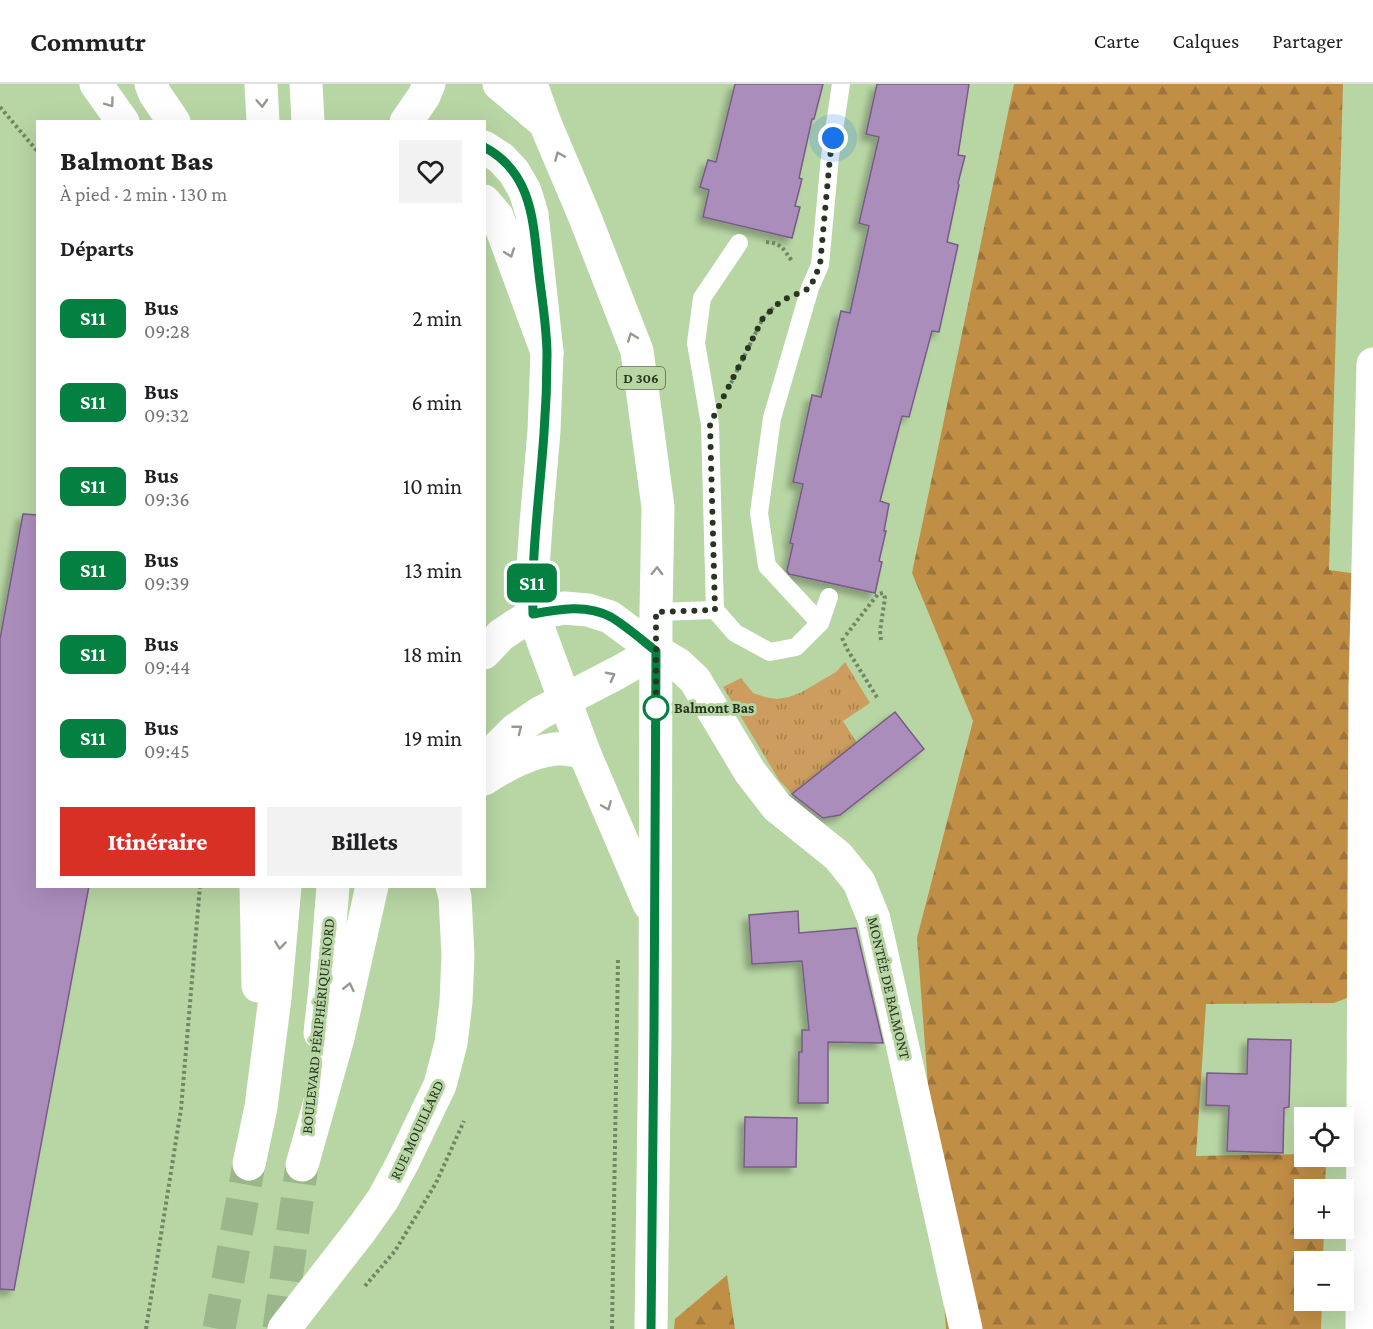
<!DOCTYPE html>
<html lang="fr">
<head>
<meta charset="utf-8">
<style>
	body { margin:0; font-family:"Crimson Pro",serif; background:#f2f2f2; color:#202124; height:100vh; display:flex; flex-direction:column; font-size:22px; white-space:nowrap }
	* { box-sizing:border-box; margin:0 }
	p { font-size:20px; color:#757577 }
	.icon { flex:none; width:33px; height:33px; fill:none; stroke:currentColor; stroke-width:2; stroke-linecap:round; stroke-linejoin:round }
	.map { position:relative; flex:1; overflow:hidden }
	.details { position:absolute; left:36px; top:36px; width:450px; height:768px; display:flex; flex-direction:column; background:#fff; border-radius:0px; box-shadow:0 6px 24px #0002 }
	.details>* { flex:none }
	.badge { padding:0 12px; border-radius:9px; font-size:21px; line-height:39px }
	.buttons { position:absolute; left:1294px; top:1023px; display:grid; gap:12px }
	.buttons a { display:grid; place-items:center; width:60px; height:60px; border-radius:0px; background:#fff; box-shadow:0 6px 24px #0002; font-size:30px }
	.you { position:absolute; width:30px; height:30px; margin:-15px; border:4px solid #fff; border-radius:50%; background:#1a73e8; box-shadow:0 0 0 9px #1a73e833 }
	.map>.badge { position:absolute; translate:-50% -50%; box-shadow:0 0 0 3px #fff }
	h2 { padding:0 24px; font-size:22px; line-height:54px }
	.round { display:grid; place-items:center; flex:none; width:63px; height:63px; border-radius:0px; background:#f2f2f2 }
	.summary { display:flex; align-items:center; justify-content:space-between; height:102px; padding:0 24px }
	h1 { font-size:28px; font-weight:800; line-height:45px }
	.primary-button { display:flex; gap:12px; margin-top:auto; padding:12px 24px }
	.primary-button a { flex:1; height:69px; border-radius:0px; background:#d93025; color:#fff; font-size:24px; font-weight:800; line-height:69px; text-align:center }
	.primary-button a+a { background:#f2f2f2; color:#202124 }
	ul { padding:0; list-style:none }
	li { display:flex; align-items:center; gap:18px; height:84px; padding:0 24px }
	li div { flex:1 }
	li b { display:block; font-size:22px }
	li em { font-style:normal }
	li .badge { min-width:66px; font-weight:700; text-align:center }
	header { display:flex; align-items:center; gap:36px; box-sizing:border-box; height:84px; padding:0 30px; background:#fff; border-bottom:2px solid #e0e0e0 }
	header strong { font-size:28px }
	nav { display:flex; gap:33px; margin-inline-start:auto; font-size:21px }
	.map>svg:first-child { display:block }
	.forest { fill:url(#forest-firs) }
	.park { fill:url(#park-tufts) }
	.building { fill:#ab8dbc; stroke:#785b87; stroke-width:1.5; filter:url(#shadow) }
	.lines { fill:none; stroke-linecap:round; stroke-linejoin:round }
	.trunk-tunnel { stroke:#9bb68a; stroke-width:33; stroke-dasharray:33 16; stroke-linecap:butt }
	.path { stroke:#718763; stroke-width:4; stroke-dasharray:3 3; stroke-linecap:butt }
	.service { stroke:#fff; stroke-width:18 }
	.minor { stroke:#fff; stroke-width:33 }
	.tertiary { stroke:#fff; stroke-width:33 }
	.primary { stroke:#fff; stroke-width:33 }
	.trunk { stroke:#fff; stroke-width:33 }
	.oneway { stroke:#949a90 }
	.line-casing { stroke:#fff; stroke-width:14 }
	.line { stroke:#048040; stroke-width:9 }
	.walk { stroke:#293521; stroke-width:6; stroke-dasharray:0 10.8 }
	.stop-dot { fill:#fff; stroke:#048040; stroke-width:3 }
	.labels { text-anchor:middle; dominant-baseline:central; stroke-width:6; stroke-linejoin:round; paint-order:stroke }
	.shield { fill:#b8d6a4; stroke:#546548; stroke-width:1.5 }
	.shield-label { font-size:14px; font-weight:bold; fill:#293521 }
	.stop-label { font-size:15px; font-weight:bold; fill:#293521; stroke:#b8d6a4; text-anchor:start }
	.street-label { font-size:15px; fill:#293521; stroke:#b8d6a4 }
</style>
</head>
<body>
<header>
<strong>Commutr</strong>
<nav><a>Carte</a><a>Calques</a><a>Partager</a></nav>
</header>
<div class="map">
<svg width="1373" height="1245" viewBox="0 0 1373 1245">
	<defs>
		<pattern id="forest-firs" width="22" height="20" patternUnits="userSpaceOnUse" patternTransform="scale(1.5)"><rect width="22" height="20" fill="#c18e46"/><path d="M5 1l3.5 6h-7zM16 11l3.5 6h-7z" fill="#9d753a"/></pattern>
		<pattern id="park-tufts" width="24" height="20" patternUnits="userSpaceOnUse" patternTransform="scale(1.5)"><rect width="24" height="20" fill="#cc9d5f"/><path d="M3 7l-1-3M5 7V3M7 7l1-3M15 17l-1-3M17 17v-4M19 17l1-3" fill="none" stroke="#a6814e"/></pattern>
		<filter id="shadow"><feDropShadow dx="-5.5" dy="5.5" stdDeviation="3" flood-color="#0004"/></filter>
	</defs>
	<rect width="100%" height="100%" fill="#b8d6a4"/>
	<g class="forest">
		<polygon points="1014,0 1343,0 1329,486 1373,492 1373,904 1334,919 1206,920 1196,1072 1305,1070 1305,1072 1326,1073 1325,1105 1305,1106 1305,1144 1324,1145 1323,1177 1305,1178 1305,1216 1322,1217 1321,1245 946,1245 917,854 973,637 912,489"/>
		<polygon points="727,1191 735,1245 674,1245 675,1235"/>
	</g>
	<polygon class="park" points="845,578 870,619 843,637 857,659 792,710 779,696 723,603 741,594 753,609 765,613 777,615 789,613 802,608 836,588"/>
	<g class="building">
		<polygon points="735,0 823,0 814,35 812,35 799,94 802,95 795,122 800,123 792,154 703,133 709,106 700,103 708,76 716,78"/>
		<polygon points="877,0 969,0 958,71 965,72 958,99 959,101 947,158 958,161 939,248 932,247 909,333 902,332 880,417 889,420 884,447 886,447 879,477 882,478 875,509 789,490 787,487 793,460 790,459 803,400 793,398 812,311 821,313 841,227 850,229 869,142 859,139 879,53 866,50"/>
		<polygon points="23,430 38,431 38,802 89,802 14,1206 0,1205 0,555"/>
		<polygon points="895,628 924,665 840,731 823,734 792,710"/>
		<polygon points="798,827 799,849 856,844 883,959 828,958 828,1019 798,1019 799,968 802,968 802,946 809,946 802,877 752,880 749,831"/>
		<polygon points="1248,955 1291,956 1289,1023 1284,1024 1283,1069 1227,1067 1229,1022 1206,1021 1207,989 1247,990"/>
		<polygon points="745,1033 797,1034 796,1083 744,1083"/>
	</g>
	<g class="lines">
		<g class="trunk-tunnel">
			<polyline points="219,1245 249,1080"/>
			<polyline points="279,1245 302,1081"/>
		</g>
		<g class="path">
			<polyline points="0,23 38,68"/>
			<path d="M766 158C782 159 783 165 792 177"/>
			<polyline points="731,299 763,234 774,223"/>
			<polyline points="846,551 878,510 883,509 885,514 880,547 881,556"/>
			<polyline points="842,554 847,565 878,615"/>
			<polyline points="365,1202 395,1167 436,1099 464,1037"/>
			<polyline points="146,1245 181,1025 200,802"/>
			<polyline points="612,1245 618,875"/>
		</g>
		<g class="service">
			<polyline points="739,159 702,214 696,259 710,340 715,526 735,549 770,568 796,563 820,539 829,513"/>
			<polyline points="656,528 715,526"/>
			<polyline points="820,539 767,482 759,429 772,334 810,204 820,181 830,73 841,0"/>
		</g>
		<polyline class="minor" points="656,567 678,580 695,596 750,688 777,723 838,772 859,798 874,835 966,1245"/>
		<polyline class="tertiary" points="1362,1245 1365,603 1373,280"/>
		<g class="primary">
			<polyline points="151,0 155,10 174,38"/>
			<polyline points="499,0 545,39 584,131 637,267 658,423 656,528 655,947 651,1245"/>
			<polyline points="406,38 424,12 429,0"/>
			<polyline points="484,63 501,74 514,88 525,107 532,130 547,268 544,347 536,440 532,498 533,530 584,668 649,820"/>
			<polyline points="484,569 501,551 533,530 564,524 588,526 610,533 656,567"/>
			<polyline points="484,687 499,662 515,646 540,629 617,589 656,567"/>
			<path d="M484 695C506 681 529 668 555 665 564 664 575 667 584 668"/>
			<polyline points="284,1245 361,1146 383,1115 403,1078 440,1001 451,959 456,918 458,871 455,813 452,802"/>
		</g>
		<g class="trunk">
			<polyline points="96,0 123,38"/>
			<polyline points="261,0 263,38"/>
			<polyline points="306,0 308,38"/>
			<polyline points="531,0 545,39"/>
			<polyline points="484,117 497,132 547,268"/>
			<polyline points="256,802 258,902"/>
			<polyline points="320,949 325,904 333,802"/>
			<polyline points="249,1080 261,1023 275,914 285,802"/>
			<polyline points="302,1081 338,954 372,802"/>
		</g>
	</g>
	<defs><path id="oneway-chevron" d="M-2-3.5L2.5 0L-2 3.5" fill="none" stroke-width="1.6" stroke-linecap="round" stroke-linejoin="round" transform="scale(1.5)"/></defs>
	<g class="oneway">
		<use href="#oneway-chevron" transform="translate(110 19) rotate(54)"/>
		<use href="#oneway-chevron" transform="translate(262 19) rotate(87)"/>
		<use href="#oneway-chevron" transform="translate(559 72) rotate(-113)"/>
		<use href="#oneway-chevron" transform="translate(510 169) rotate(70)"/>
		<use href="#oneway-chevron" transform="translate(632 253) rotate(-111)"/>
		<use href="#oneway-chevron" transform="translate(657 487) rotate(-89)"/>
		<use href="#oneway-chevron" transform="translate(611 592) rotate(-28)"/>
		<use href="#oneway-chevron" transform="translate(518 645) rotate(-38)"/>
		<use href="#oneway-chevron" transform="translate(607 722) rotate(67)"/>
		<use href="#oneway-chevron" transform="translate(280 861) rotate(96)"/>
		<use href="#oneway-chevron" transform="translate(349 903) rotate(-77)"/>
	</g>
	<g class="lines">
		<defs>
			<path id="line" d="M484 63C534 89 533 141 539 190 542 216 547 245 547 271 547 297 546 323 544 349 540 409 531 469 533 530 559 525 587 520 611 533 626 542 642 556 656 567L654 946 651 1245"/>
		</defs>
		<use href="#line" class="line-casing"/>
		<use href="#line" class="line"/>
		<polyline class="walk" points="656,624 656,627 656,528 715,526 710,340 763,234 781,217 810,204 820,181 830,73 833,54"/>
	</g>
	<circle class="stop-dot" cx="656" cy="624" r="12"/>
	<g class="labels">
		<rect class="shield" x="617" y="283" width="48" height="22" rx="4.5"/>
		<g class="shield-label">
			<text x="641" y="294">D 306</text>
		</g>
		<g class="stop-label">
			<text x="674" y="624">Balmont Bas</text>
		</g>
		<g class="street-label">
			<text transform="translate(889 904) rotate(77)">MONTÉE DE BALMONT</text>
			<text transform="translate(318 942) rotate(-84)">BOULEVARD PÉRIPHÉRIQUE NORD</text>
			<text transform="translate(417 1046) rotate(-65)">RUE MOUILLARD</text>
		</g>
	</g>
</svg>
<div class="buttons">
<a><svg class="icon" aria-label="locate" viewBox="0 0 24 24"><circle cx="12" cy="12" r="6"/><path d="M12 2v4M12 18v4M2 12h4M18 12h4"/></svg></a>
<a>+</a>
<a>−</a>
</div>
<div class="you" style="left:833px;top:54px"></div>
<b class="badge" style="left:532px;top:499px;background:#048040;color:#fff">S11</b>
<section class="details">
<div class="summary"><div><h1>Balmont Bas</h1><p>À pied · 2 min · 130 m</p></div><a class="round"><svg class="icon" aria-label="heart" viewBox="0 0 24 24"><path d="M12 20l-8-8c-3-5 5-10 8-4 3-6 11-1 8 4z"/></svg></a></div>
<h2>Départs</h2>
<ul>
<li><span class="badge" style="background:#048040;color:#fff">S11</span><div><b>Bus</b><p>09:28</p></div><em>2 min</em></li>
<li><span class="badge" style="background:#048040;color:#fff">S11</span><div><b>Bus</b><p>09:32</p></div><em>6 min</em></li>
<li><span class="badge" style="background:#048040;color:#fff">S11</span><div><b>Bus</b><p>09:36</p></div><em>10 min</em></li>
<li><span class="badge" style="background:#048040;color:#fff">S11</span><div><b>Bus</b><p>09:39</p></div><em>13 min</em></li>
<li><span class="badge" style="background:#048040;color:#fff">S11</span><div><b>Bus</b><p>09:44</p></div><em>18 min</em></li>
<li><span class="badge" style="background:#048040;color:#fff">S11</span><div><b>Bus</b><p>09:45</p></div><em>19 min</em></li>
</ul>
<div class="primary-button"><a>Itinéraire</a><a>Billets</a></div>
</section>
</div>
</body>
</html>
